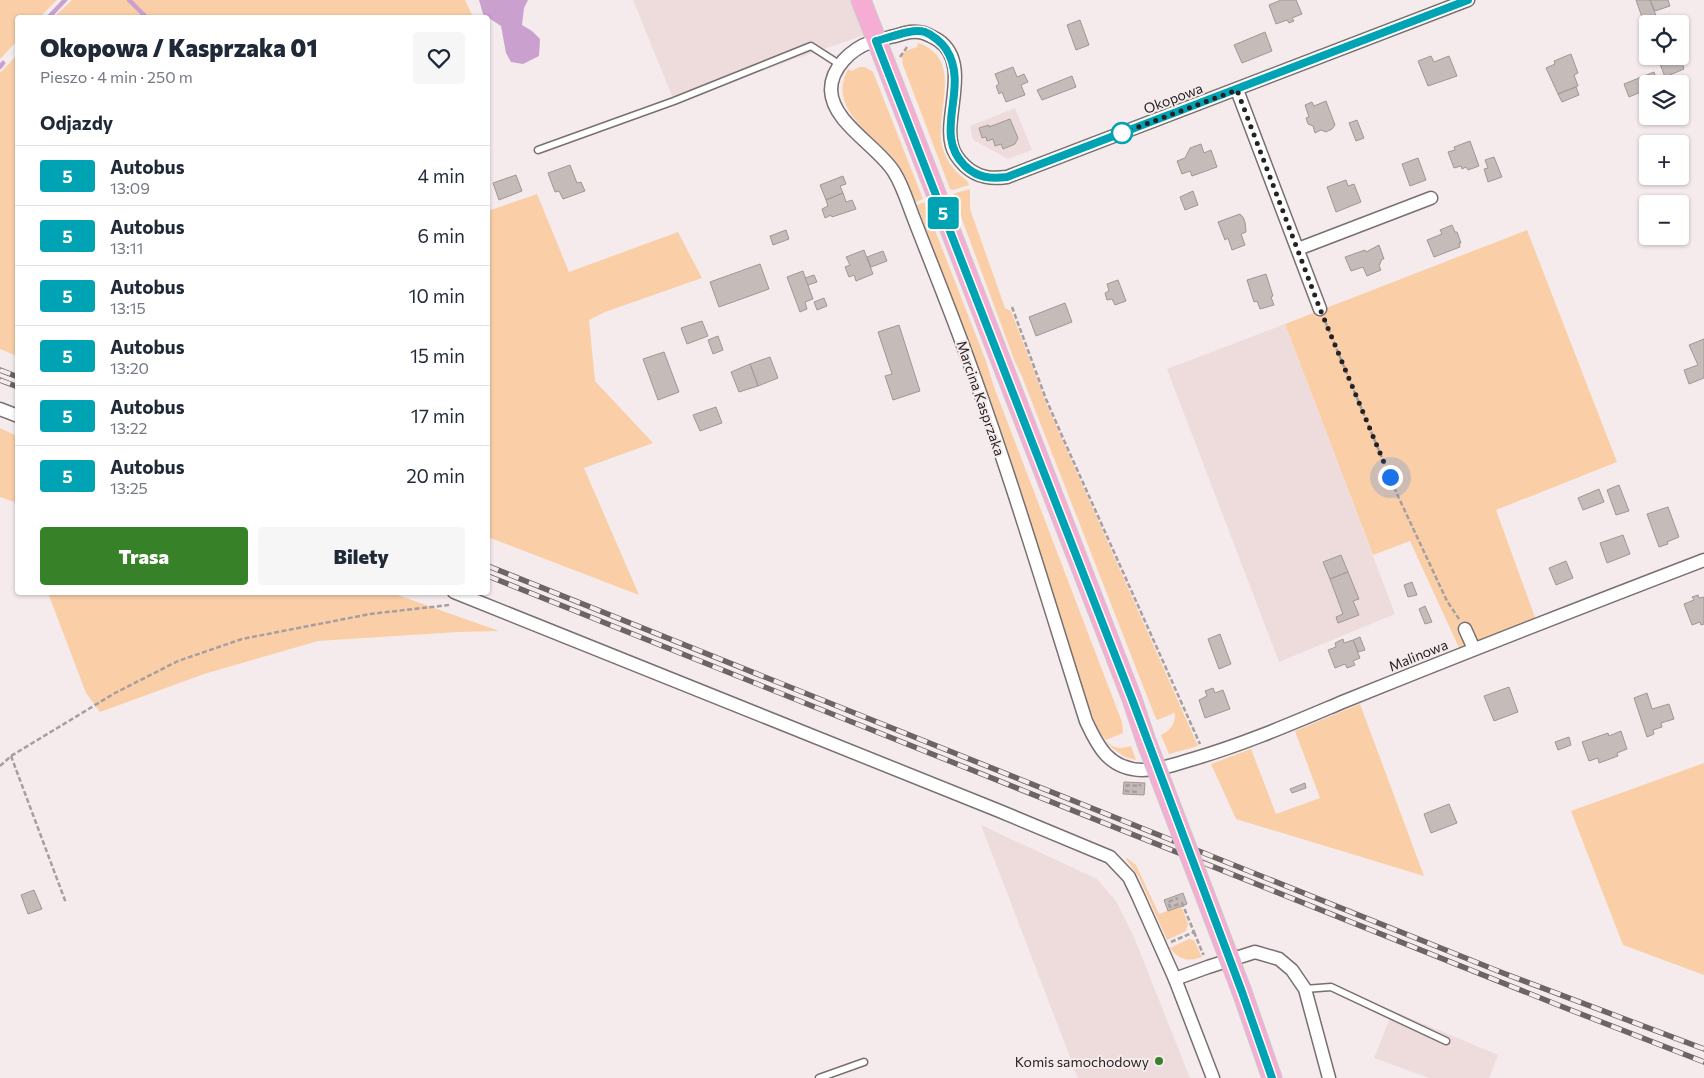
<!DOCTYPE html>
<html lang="pl">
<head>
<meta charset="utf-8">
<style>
	body { margin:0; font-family:Commissioner,sans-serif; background:#f6f6f7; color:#1f2937; height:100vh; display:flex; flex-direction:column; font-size:19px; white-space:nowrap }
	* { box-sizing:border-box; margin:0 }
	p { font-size:16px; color:#747a83 }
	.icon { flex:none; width:28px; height:28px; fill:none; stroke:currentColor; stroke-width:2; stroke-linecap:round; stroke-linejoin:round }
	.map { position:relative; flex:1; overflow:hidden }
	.details { position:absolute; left:15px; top:15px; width:475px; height:580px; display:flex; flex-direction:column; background:#fff; border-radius:5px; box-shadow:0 1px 4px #0004 }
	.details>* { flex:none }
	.badge { padding:0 10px; border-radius:4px; font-size:18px; line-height:32px }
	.fabs { position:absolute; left:1639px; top:15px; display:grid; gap:10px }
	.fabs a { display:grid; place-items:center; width:50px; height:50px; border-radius:5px; background:#fff; box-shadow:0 1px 4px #0004; font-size:25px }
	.you { position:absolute; width:25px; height:25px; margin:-12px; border:4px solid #fff; border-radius:50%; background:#1a73e8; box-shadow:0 0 0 8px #1a73e833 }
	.map>.badge { position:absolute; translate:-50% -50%; box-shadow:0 0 0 2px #fff }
	h2 { padding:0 25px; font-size:19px; line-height:45px }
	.round { display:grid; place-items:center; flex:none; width:52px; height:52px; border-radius:5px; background:#f6f6f7 }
	.headline { display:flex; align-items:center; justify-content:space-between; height:85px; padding:0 25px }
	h1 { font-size:24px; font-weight:800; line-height:38px }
	.primary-button { display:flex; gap:10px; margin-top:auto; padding:10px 25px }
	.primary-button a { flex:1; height:58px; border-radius:5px; background:#378128; color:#fff; font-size:20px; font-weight:800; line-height:58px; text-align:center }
	.primary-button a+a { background:#f6f6f7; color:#1f2937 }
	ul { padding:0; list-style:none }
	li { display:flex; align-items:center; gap:15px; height:60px; padding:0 25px; border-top:1px solid #e0e1e3 }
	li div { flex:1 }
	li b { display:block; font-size:19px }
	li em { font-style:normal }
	li .badge { min-width:55px; font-weight:700; text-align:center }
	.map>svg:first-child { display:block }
	.built { fill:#eedcdd }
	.green { fill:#facfa8 }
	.water { fill:#caa0cf }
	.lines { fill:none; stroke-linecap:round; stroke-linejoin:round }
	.stream { stroke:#caa0cf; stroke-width:4.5 }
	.building { fill:#c5bcba; stroke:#9f9795 }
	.lane-casing { stroke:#786f70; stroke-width:9 }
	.street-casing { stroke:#786f70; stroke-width:15 }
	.primary-casing { stroke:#cbcaca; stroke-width:21 }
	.path { stroke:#a69e9f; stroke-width:2.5; stroke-dasharray:5 2.5; stroke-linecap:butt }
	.lane { stroke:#fff; stroke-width:6 }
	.street { stroke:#fff; stroke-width:12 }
	.primary { stroke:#f5add4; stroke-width:19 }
	.rail-casing { stroke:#6b6566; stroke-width:5.5 }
	.rail { stroke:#f5ebec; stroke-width:4; stroke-dasharray:11; stroke-linecap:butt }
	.primary-bridge-casing { stroke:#cbcaca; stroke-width:21; stroke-linecap:butt }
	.primary-bridge { stroke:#f5add4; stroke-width:19 }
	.line-casing { stroke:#fff; stroke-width:11 }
	.line { stroke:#00a3b4; stroke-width:8 }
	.walk { stroke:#262223; stroke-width:5; stroke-dasharray:0 9 }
	.stop-dot { fill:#fff; stroke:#00a3b4; stroke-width:2.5 }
	.poi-dot { fill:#378128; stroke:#f5ebec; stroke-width:2 }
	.labels { text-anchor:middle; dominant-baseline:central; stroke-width:4; stroke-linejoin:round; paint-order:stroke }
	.street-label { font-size:14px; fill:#262223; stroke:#f5ebec }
	.poi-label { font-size:14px; fill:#262223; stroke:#f5ebec; text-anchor:end }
</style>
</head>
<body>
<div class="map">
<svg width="1704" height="1078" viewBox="0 0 1704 1078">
	<rect width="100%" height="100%" fill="#f5ebec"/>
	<g class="built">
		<polygon points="633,0 861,0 873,32 674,101"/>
		<polygon points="1015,108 1032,150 1008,159 973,140 970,126"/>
		<polygon points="1285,324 1395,614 1279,662 1167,369"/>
		<polygon points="981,825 1097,879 1116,901 1134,937 1190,1078 1078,1078"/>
		<polygon points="1393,1011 1498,1055 1489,1078 1429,1078 1374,1058"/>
	</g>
	<g class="green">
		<polygon points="0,0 57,0 40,17 18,18 17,41 0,59"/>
		<polygon points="72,0 465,0 473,17 54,17"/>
		<path d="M918 43C966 59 933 114 943 149 946 159 952 168 960 175 964 179 968 180 969 185L953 190 950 189 903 65 902 56 905 51 917 47Z"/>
		<polygon points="17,55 17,356 0,349 0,73"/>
		<path d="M859 67H865L873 72 923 199 916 202C910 189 906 175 897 163 876 135 826 110 848 69L852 71Z"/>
		<path d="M970 189V209L1005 308 1011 311 1047 405 1198 746 1169 754 1161 735C1171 730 1175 724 1175 713L1157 720 1154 714 1021 374 1015 362 953 195 955 193Z"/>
		<polygon points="537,194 569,272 678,232 702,278 605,312 589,320 595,381 653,443 584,468 639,595 488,537 488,211"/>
		<path d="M924 202 986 361 994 387 1122 722 1123 733 1106 740C1113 749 1120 749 1131 746L1136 760 1125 757 1112 748 1098 730 1079 679 988 396 917 205Z"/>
		<polygon points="1527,230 1617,462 1496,510 1536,620 1460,650 1410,541 1373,555 1285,324"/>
		<polygon points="0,428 17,436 17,510 14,502 0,497"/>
		<polygon points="48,593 392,593 499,631 458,632 318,641 204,674 100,712 86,693"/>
		<polygon points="1360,704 1424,876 1236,819 1211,764 1251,749 1276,814 1320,798 1295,731"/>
		<polygon points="1704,763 1704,975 1623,945 1571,811"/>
		<polygon points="1127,858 1136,865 1159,914 1181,906 1188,924 1186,931 1167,940 1139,877 1126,859"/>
		<path d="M1189 939 1194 940 1202 957C1188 962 1179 960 1170 948Z"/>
	</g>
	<polygon class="water" points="479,0 528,0 524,8 522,25 532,31 540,39 539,56 523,64 511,62 506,53 501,26 483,14"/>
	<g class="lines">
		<g class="stream">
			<polyline points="129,0 147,18"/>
			<polyline points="48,18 65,0"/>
			<polyline points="0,67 3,63"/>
		</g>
	</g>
	<g class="building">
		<polygon points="1281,0 1296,0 1302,14 1292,18 1294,21 1289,23 1287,20 1276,24 1269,5"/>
		<polygon points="1636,0 1650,0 1658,21 1648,24 1645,26"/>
		<polygon points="1650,0 1668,0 1670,6 1655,11"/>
		<polygon points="1080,20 1089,45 1076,50 1067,25"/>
		<polygon points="1265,32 1272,51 1242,63 1234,45"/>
		<polygon points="1571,54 1578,73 1574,75 1578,86 1558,94 1546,68 1555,64 1554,61"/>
		<polygon points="1431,56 1434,62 1449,56 1457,76 1428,86 1418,61"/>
		<polygon points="1657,56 1680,56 1684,69 1665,77"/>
		<polygon points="1013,67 1017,77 1024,74 1028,82 1021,85 1025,95 1006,102 1002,92 999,94 996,86 999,84 995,74"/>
		<polygon points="1654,72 1658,84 1648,84 1648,89 1629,97 1624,84"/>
		<polygon points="1072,76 1076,87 1042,100 1037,90"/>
		<polygon points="1576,87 1579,95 1562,102 1558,94"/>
		<polygon points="1326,101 1335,125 1332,129 1326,132 1321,130 1315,133 1313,126 1308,124 1306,118 1309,117 1305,105 1312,102 1314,106"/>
		<polygon points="1010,119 1018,138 1015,144 1003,149 1001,144 995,146 993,139 987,141 986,137 982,138 979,128 989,125 989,127"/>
		<polygon points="1357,120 1364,138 1356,141 1349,123"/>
		<polygon points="1470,141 1479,166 1468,170 1466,167 1462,169 1461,166 1454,168 1448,152 1455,150 1454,147"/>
		<polygon points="1201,144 1204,153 1211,150 1217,167 1192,176 1190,171 1182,174 1177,161 1185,158 1190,148"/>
		<polygon points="1494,157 1502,177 1488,182 1484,169 1488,168 1485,160"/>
		<polygon points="1418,158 1426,180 1410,186 1402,164"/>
		<polygon points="570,165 577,183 581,182 585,191 563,199 559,191 555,192 548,173"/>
		<polygon points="516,175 522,191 499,200 493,183"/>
		<polygon points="843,176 846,184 840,186 843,193 826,200 820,185"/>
		<polygon points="1346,180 1348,186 1354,184 1361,202 1336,212 1327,187"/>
		<polygon points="1193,191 1198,205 1185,210 1180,197"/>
		<polygon points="843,193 846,202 852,200 856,209 832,217 831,215 825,218 822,209 828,206 826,200"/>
		<polygon points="1240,214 1243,217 1245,222 1246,232 1241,234 1245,245 1232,250 1228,238 1225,240 1218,222"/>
		<polygon points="1452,225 1455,232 1457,232 1461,243 1459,243 1460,247 1434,257 1427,240 1442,234 1440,230"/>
		<polygon points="786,230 789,239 773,245 770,236"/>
		<polygon points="1379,245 1384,259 1382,259 1379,266 1381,270 1367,276 1363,267 1351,271 1345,257 1365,250 1366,252"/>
		<polygon points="864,250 873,274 856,281 854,275 849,277 845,267 850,265 846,257"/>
		<polygon points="883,251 887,261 871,267 867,257"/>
		<polygon points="760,264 769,289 719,307 710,282"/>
		<polygon points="803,271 813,299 805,302 807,309 800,312 787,277"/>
		<polygon points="1266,274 1273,296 1271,297 1274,305 1260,309 1257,301 1254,302 1247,280"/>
		<polygon points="814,275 817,282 808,285 805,278"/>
		<polygon points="1118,280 1126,301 1115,305 1112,299 1107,300 1105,293 1109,291 1107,284"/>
		<polygon points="824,298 827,306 817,310 814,302"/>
		<polygon points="1065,303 1072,322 1036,336 1029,317"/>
		<polygon points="702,321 708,336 687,344 681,328"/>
		<polygon points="899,325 920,391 893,400 885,376 892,374 878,332"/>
		<polygon points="718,336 723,350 713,354 708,340"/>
		<polygon points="1704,339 1704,378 1689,384 1684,370 1698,365 1689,345"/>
		<polygon points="664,352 679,392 658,400 643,359"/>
		<polygon points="770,357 778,378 758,386 750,364"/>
		<polygon points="750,364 758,386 739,392 731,372"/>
		<polygon points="716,407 722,423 700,431 693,415"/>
		<polygon points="1619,485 1629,511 1616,515 1607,490"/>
		<polygon points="1599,489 1604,502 1583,510 1578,498"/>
		<polygon points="1668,507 1679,537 1667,542 1668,544 1659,547 1647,514"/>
		<polygon points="1623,535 1630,554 1607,563 1600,543"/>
		<polygon points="1341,555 1348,572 1330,579 1323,562"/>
		<polygon points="1566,561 1573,578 1556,585 1549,568"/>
		<polygon points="1348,572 1359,599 1353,601 1359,615 1338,623 1336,617 1343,614 1330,579"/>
		<polygon points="1412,582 1417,595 1408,597 1404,585"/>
		<polygon points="1698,595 1699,598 1704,597 1704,624 1701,625 1700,622 1692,625 1684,604 1694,600 1692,597"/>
		<polygon points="1425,606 1432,622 1425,624 1419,609"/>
		<polygon points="1220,634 1231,664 1219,669 1208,639"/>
		<polygon points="1360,637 1365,650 1358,652 1353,640"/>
		<polygon points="1343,639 1344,643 1353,640 1360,658 1353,661 1355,665 1347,668 1345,664 1335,668 1328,650 1336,647 1335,643"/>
		<polygon points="1509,687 1518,712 1494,721 1484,696"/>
		<polygon points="1213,688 1215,693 1223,690 1230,709 1205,718 1199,700 1207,696 1205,691"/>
		<polygon points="1647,693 1652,709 1669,704 1674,719 1661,723 1662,727 1653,730 1654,734 1647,737 1634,698"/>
		<polygon points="1621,731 1627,749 1617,753 1618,756 1599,763 1598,758 1589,761 1582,742 1608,733 1609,736"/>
		<polygon points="1569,737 1571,745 1558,750 1555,742"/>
		<polygon points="1124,782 1145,783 1144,795 1123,794"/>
		<polygon points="1305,783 1306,788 1292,793 1290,789"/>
		<polygon points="1449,804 1457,823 1431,833 1424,814"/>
		<polygon points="34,890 42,909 28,914 21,895"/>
		<polygon points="1183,893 1187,904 1168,911 1164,900"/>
	</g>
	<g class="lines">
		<defs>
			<g id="lane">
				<polyline points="538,150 674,101 811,46 839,64"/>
				<polyline points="1305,989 1331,987 1446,1041"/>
				<polyline points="819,1078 864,1062"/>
			</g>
			<g id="street">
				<path d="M1468 0 1007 177C992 179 978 178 965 166 959 160 954 154 952 146 943 116 972 63 938 40 927 34 923 31 910 32 903 33 897 36 890 37 884 39 877 40 871 42 851 49 831 68 831 90 832 123 878 146 894 172 903 186 908 204 914 219 931 263 949 307 965 351 1010 473 1047 598 1086 721 1098 747 1109 769 1142 770 1160 770 1176 764 1193 759 1245 744 1295 722 1345 701 1464 653 1584 606 1704 560"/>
				<polyline points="1237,90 1320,309"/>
				<polyline points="1298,249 1431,198"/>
				<polyline points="0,409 18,416"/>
				<polyline points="454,592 997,810 1110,857 1129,877 1138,896 1175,979 1213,1078"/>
				<polyline points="1465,629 1474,649"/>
				<polyline points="1175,979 1208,967 1255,952 1279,959 1292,970 1305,989 1329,1078"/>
			</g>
			<g id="primary">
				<polyline points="861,0 1132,699 1146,741"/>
				<polyline points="1242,992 1272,1078"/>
			</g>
		</defs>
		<use href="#lane" class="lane-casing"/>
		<use href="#street" class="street-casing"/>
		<use href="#primary" class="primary-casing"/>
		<g class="path">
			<polyline points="900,57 907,47"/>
			<polyline points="1012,307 1046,399 1063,438 1200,744"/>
			<polyline points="1325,321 1397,494 1447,601 1459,619"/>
			<polyline points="11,756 66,903"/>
			<polyline points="0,766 11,756 115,693 178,661 242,639 370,614 449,605"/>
			<polyline points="1137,792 1126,791 1127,785 1140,786 1140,784"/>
			<polyline points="1194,932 1203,954 1204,953"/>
			<polyline points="1171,942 1194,932 1182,903 1170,907 1168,902 1178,898"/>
		</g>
		<use href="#lane" class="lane"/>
		<use href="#street" class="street"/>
		<use href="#primary" class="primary"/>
		<defs>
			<g id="rail">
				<polyline points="0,370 18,377"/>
				<polyline points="0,380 18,387"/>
				<polyline points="488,566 1503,973 1704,1049"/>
				<polyline points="488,576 1563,1007 1704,1062"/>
			</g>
		</defs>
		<use href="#rail" class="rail-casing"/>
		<use href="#rail" class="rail"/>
		<defs>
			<polyline id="primary-bridge" points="1146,741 1242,992"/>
		</defs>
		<use href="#primary-bridge" class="primary-bridge-casing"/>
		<use href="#primary-bridge" class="primary-bridge"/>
	</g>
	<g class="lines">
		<defs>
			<path id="line" d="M1272 1078 1242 992 1132 699 876 41C889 38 912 28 925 32 933 35 942 43 946 49 971 88 931 133 965 166 978 178 990 179 1007 177L1468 0"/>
		</defs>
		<use href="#line" class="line-casing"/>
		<use href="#line" class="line"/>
		<polyline class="walk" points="1122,133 1237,90 1320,309 1390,477"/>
	</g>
	<circle class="stop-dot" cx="1122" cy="133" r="10"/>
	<circle class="poi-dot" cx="1159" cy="1061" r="5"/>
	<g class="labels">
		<g class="street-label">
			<text transform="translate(1173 98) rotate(-21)">Okopowa</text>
			<text transform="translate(981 398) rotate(71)">Marcina Kasprzaka</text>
			<text transform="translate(1418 655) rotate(-22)">Malinowa</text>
		</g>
		<g class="poi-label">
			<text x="1149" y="1061">Komis samochodowy</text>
		</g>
	</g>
</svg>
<div class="fabs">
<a><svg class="icon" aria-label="locate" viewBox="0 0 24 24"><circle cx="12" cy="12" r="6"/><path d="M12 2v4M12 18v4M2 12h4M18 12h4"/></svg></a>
<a><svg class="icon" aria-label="layers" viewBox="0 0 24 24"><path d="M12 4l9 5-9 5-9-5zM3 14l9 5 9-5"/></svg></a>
<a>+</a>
<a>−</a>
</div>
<div class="you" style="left:1390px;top:477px"></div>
<b class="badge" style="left:943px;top:213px;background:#00a3b4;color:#fff">5</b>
<section class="details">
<div class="headline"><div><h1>Okopowa / Kasprzaka 01</h1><p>Pieszo · 4 min · 250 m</p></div><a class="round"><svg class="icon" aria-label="heart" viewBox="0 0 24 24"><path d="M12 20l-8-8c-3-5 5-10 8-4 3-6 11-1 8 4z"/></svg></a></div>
<h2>Odjazdy</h2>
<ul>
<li><span class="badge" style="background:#00a3b4;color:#fff">5</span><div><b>Autobus</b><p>13:09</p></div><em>4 min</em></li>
<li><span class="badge" style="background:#00a3b4;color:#fff">5</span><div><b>Autobus</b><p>13:11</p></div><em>6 min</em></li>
<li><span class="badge" style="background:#00a3b4;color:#fff">5</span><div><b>Autobus</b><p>13:15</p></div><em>10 min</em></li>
<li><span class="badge" style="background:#00a3b4;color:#fff">5</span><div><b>Autobus</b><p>13:20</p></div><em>15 min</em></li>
<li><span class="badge" style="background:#00a3b4;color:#fff">5</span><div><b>Autobus</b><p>13:22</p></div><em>17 min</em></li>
<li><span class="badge" style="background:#00a3b4;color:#fff">5</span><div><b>Autobus</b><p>13:25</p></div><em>20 min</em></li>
</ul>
<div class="primary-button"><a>Trasa</a><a>Bilety</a></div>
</section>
</div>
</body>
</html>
